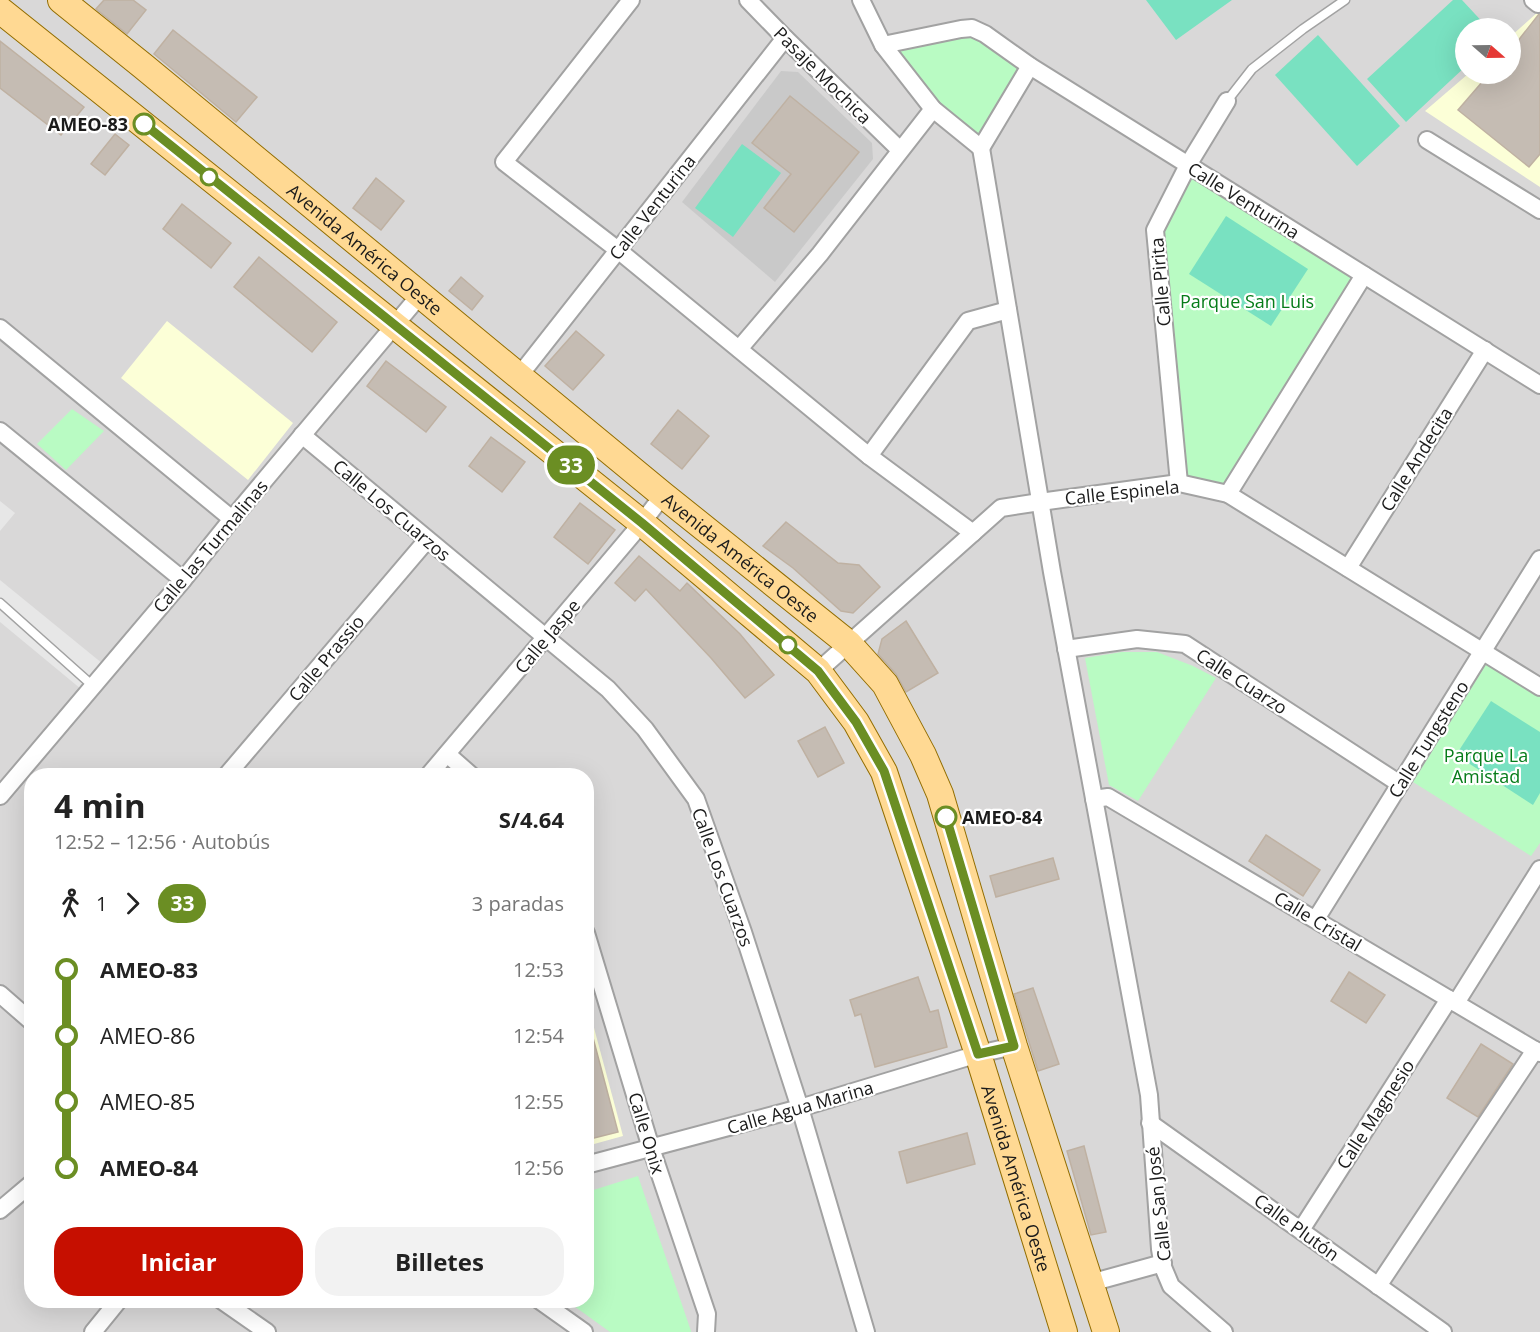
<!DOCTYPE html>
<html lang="es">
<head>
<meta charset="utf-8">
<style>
	body { margin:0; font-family:"Open Sans",sans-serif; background:#f2f2f2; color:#222; height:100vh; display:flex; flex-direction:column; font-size:22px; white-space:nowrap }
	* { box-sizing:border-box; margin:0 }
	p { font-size:20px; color:#767676 }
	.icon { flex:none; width:33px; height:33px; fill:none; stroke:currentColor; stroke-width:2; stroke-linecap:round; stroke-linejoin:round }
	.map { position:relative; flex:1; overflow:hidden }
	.details { position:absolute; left:24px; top:768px; width:570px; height:540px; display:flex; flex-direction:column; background:#fff; border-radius:24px; box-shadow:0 6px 24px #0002 }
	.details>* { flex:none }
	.badge { padding:0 12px; border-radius:20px; font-size:21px; line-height:39px }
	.needle { width:39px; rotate:110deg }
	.controls { position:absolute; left:1455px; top:18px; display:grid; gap:12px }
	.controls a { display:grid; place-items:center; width:66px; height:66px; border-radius:50%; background:#fff; box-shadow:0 6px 24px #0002; font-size:30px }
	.map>.badge { position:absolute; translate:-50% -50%; box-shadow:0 0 0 3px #fff }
	.legs { display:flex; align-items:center; gap:9px; height:66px; padding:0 30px; font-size:20px }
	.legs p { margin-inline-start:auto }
	.headline { display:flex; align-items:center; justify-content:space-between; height:102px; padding:0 30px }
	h1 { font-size:33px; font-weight:700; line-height:45px }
	.cta { display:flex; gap:12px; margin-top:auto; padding:12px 30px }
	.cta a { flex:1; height:69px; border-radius:24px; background:#c60f00; color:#fff; font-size:24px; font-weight:700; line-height:69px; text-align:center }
	.cta a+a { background:#f2f2f2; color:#222 }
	ul { padding:0 30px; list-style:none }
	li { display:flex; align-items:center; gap:21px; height:66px; font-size:22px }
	li i { display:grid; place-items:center; width:9px; height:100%; margin:0 8px; background:currentColor }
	li i::after { content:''; width:15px; height:15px; margin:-8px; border:4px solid; border-radius:50%; background:#fff }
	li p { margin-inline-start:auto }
	li:first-child i { background:linear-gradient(#0000 50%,currentColor 0) }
	li:last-child i { background:linear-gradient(currentColor 50%,#0000 0) }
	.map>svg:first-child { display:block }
	.residential { fill:#d9d8d8; fill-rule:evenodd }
	.education { fill:#fcffd7 }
	.religious { fill:#c9c9c9 }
	.park { fill:#b9fbc3 }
	.pitch { fill:#79e1c1 }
	.parking { fill:#e7e7e7 }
	.building { fill:#c5bcb3; stroke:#bfb1a2; stroke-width:1.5 }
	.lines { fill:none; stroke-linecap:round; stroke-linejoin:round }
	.lane-casing { stroke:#a2a2a2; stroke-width:11 }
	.street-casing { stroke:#a2a2a2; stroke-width:20 }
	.primary-casing { stroke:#926d00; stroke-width:28 }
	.lane { stroke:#fff; stroke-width:8 }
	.street { stroke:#fff; stroke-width:16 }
	.primary { stroke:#ffd993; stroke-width:26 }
	.line-1-casing { stroke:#fff; stroke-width:14 }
	.line-1 { stroke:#6b8e23; stroke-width:9 }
	.stop-1-dot { fill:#fff; stroke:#6b8e23; stroke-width:3 }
	.labels { text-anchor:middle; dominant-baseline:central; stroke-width:4.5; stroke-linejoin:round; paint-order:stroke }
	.street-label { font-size:18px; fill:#1b1b1b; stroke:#fff }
	.stop-label { font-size:18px; font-weight:bold; fill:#1b1b1b; stroke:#fff; text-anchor:end }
	.park-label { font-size:18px; fill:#067c19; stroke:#fff }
</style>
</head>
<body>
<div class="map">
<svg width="1540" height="1332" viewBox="0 0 1540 1332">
	<rect width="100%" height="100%" fill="#edeae0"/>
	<path class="residential" d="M0 0H1540V1332H0ZM1466 28H1510V74H1466ZM32 776H586V1300H32Z"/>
	<g class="education">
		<polygon points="1538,12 1540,13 1540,187 1425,111 1468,74 1510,74 1511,36"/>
		<polygon points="167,321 293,423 248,480 121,378"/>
		<polygon points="586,998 623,1136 587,1146 586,1146"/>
	</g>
	<polygon class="religious" points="781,71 798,72 872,143 873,159 775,282 682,202"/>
	<g class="park">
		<polygon points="985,34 1030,66 983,145 933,109 883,45"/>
		<polygon points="1188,165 1364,275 1228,494 1179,483 1155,230"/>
		<polygon points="72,409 104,431 66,470 37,444"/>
		<polygon points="1122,652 1157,652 1193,666 1216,678 1138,801 1109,785 1085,658"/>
		<polygon points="1488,661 1540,694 1540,843 1531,856 1413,782"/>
		<polygon points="638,1176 691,1331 691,1332 610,1332 567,1301 586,1300 587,1192"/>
	</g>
	<g class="pitch">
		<polygon points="1146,0 1232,0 1176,40"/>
		<polygon points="1453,0 1462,0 1488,28 1466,28 1465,67 1406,122 1367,79"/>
		<polygon points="1318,35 1400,126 1357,166 1275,75"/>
		<polygon points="742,144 781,173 733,237 695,208"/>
		<polygon points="1226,216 1308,269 1271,326 1189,274"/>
		<polygon points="1491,701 1540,732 1540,793 1533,805 1456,755"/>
	</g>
	<g class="parking">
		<polygon points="0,501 15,513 0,531"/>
		<polygon points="0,580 108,668 87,694 0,622"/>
	</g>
	<g class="building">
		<polygon points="104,0 133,0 146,10 127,34 96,9"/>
		<polygon points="1539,14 1540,14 1540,154 1529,167 1458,110 1489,74 1510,74 1510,51"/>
		<polygon points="173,30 257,97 236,122 154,54"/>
		<polygon points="0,41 84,107 61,135 0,88"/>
		<polygon points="790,96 859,152 794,232 764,208 791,174 752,143"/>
		<polygon points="115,134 129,145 105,175 91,164"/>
		<polygon points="376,178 404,201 381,230 353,208"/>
		<polygon points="182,204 231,243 211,268 163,229"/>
		<polygon points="259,257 337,322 312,352 234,287"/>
		<polygon points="461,277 483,296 472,310 449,291"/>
		<polygon points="576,331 604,355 573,390 545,366"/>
		<polygon points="386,361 446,407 426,432 367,386"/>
		<polygon points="678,410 709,436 682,469 651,444"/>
		<polygon points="491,437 525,462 502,492 469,466"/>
		<polygon points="580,503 615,530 588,564 554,537"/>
		<polygon points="786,522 838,563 859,565 880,587 853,613 841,611 793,568 763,546"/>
		<polygon points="639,556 680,591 687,583 740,634 774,675 745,698 711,658 646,589 635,601 615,583"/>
		<polygon points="906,621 938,673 906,692 896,674 878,654 882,639"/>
		<polygon points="825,727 844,763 818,777 798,741"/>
		<polygon points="1266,835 1320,870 1303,896 1249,861"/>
		<polygon points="1053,858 1059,879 996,897 990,876"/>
		<polygon points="1349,972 1385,995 1366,1023 1331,1001"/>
		<polygon points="918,977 930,1012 938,1010 947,1047 875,1067 861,1014 855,1016 850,1000"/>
		<polygon points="1033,988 1059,1064 1038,1071 1014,994"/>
		<polygon points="586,1034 592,1034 618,1132 586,1140"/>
		<polygon points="1481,1044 1513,1064 1478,1117 1447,1098"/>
		<polygon points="967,1133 975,1164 907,1183 899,1152"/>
		<polygon points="1084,1146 1106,1232 1091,1235 1067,1151"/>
	</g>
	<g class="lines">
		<defs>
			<g id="lane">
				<polyline points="1227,101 1252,69 1303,29 1345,0"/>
				<polyline points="0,603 93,686"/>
			</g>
			<g id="street">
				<polyline points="631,0 504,162 618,250 869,456 973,533"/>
				<polyline points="748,0 785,38 900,150"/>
				<polyline points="861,0 883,45 933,109 981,148"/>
				<polyline points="1533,0 1538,4"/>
				<polyline points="883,45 961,29 972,28 985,34 1030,66 1540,385"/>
				<polyline points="1427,140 1540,210"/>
				<polyline points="981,148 1052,572 1149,1095 1160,1249 1163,1267 1171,1286 1224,1332"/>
				<polyline points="981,148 1030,66"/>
				<polyline points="0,328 232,519"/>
				<polyline points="739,349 820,254 933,109"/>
				<polyline points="519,376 785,38"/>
				<polyline points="0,431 183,580"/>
				<polyline points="302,435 608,689 645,729 696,799 743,932 800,1108 866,1332"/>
				<polyline points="869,456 968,321 1008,310"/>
				<polyline points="1179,483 1155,230 1188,165 1227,101"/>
				<polyline points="1228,494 1364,275"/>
				<polyline points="1348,568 1485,350"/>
				<polyline points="1066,649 1137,639 1185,644 1400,784"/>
				<polyline points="818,671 1001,508 1040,502 1179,483 1228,494 1540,687"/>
				<polyline points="447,754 472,776"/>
				<polyline points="226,776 427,540"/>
				<polyline points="428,776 642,523 663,495"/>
				<polyline points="0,796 183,580 232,519 420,295"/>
				<polyline points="1094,799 1108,797 1540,1053"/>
				<polyline points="1316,919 1540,559"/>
				<polyline points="586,933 651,1148 707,1314 706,1332"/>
				<polyline points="0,994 32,1022"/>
				<polyline points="1456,1003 1540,869"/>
				<polyline points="1150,1123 1443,1332"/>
				<polyline points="586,1165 800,1108 978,1054 1014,1046"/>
				<polyline points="0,1210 32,1183"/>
				<polyline points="1301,1230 1449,999"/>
				<polyline points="1090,1283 1163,1263"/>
				<polyline points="1378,1286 1535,1050"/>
				<polyline points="221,1300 267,1332"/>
				<polyline points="539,1300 584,1332"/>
				<polyline points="93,1332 119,1300"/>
			</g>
			<g id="primary">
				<path id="s1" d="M61 0 143 66 663 495 849 644 885 684 923 755 940 794 1014 1046 1106 1332"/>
				<path id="s2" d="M0 10 642 523 818 671 856 722 884 772 978 1054 1064 1332"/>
			</g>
		</defs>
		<use href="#lane" class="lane-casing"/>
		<use href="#street" class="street-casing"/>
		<use href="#primary" class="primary-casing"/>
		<use href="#lane" class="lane"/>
		<use href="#street" class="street"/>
		<use href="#primary" class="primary"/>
	</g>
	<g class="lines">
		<defs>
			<polyline id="line-1" points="144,124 642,523 818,671 856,722 884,771 978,1054 1014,1046 946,817"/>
		</defs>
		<use href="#line-1" class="line-1-casing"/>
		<use href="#line-1" class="line-1"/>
	</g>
	<g class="stop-1-dot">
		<circle cx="144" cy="124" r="10"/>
		<circle cx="209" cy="177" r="8"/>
		<circle cx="788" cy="645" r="8"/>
		<circle cx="946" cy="817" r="10"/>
	</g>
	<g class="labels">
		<g class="street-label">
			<text transform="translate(823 75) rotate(45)">Pasaje Mochica</text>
			<text transform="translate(1244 200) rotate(32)">Calle Venturina</text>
			<text transform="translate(652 207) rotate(-52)">Calle Venturina</text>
			<text stroke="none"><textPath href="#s1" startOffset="393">Avenida América Oeste</textPath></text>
			<text transform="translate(1160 282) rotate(-95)">Calle Pirita</text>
			<text transform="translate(1416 459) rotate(-58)">Calle Andecita</text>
			<text transform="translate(1122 492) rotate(-6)">Calle Espinela</text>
			<text transform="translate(392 510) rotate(40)">Calle Los Cuarzos</text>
			<text transform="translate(210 546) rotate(-50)">Calle las Turmalinas</text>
			<text stroke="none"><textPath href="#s1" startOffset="879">Avenida América Oeste</textPath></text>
			<text transform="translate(547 636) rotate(-50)">Calle Jaspe</text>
			<text transform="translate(326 658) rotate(-50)">Calle Prassio</text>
			<text transform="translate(1242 681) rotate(33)">Calle Cuarzo</text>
			<text transform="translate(1428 739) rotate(-58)">Calle Tungsteno</text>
			<text transform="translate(723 877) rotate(70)">Calle Los Cuarzos</text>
			<text transform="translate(1318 921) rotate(31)">Calle Cristal</text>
			<text transform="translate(800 1107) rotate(-16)">Calle Agua Marina</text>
			<text transform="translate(1375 1114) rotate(-57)">Calle Magnesio</text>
			<text transform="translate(647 1133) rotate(73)">Calle Onix</text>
			<text stroke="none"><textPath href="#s2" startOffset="1600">Avenida América Oeste</textPath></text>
			<text transform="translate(1158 1204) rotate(-96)">Calle San José</text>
			<text transform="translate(1297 1227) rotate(36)">Calle Plutón</text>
		</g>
		<g class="stop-label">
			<text x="128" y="124">AMEO-83</text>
			<text x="962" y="817" text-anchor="start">AMEO-84</text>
		</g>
		<g class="park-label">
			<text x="1247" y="301">Parque San Luis</text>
			<text x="1486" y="755">Parque La<tspan x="1486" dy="21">Amistad</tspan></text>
		</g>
	</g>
</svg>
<div class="controls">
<a><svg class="needle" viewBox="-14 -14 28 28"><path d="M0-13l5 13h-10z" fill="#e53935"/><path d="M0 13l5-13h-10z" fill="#767676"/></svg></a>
</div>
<b class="badge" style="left:571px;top:465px;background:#6b8e23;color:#fff">33</b>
<section class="details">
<div class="headline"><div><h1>4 min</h1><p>12:52 – 12:56 · Autobús</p></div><b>S/4.64</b></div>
<div class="legs"><svg class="icon" aria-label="walk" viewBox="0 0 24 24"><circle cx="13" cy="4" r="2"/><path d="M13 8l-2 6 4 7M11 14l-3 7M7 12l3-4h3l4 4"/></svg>1<svg class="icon" aria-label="forward" viewBox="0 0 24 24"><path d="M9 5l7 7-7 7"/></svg><b class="badge" style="background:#6b8e23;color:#fff">33</b><p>3 paradas</p></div>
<ul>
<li><i style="color:#6b8e23"></i><b>AMEO-83</b><p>12:53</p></li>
<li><i style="color:#6b8e23"></i><span>AMEO-86</span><p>12:54</p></li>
<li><i style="color:#6b8e23"></i><span>AMEO-85</span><p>12:55</p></li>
<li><i style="color:#6b8e23"></i><b>AMEO-84</b><p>12:56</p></li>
</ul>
<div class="cta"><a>Iniciar</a><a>Billetes</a></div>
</section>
</div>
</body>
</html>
